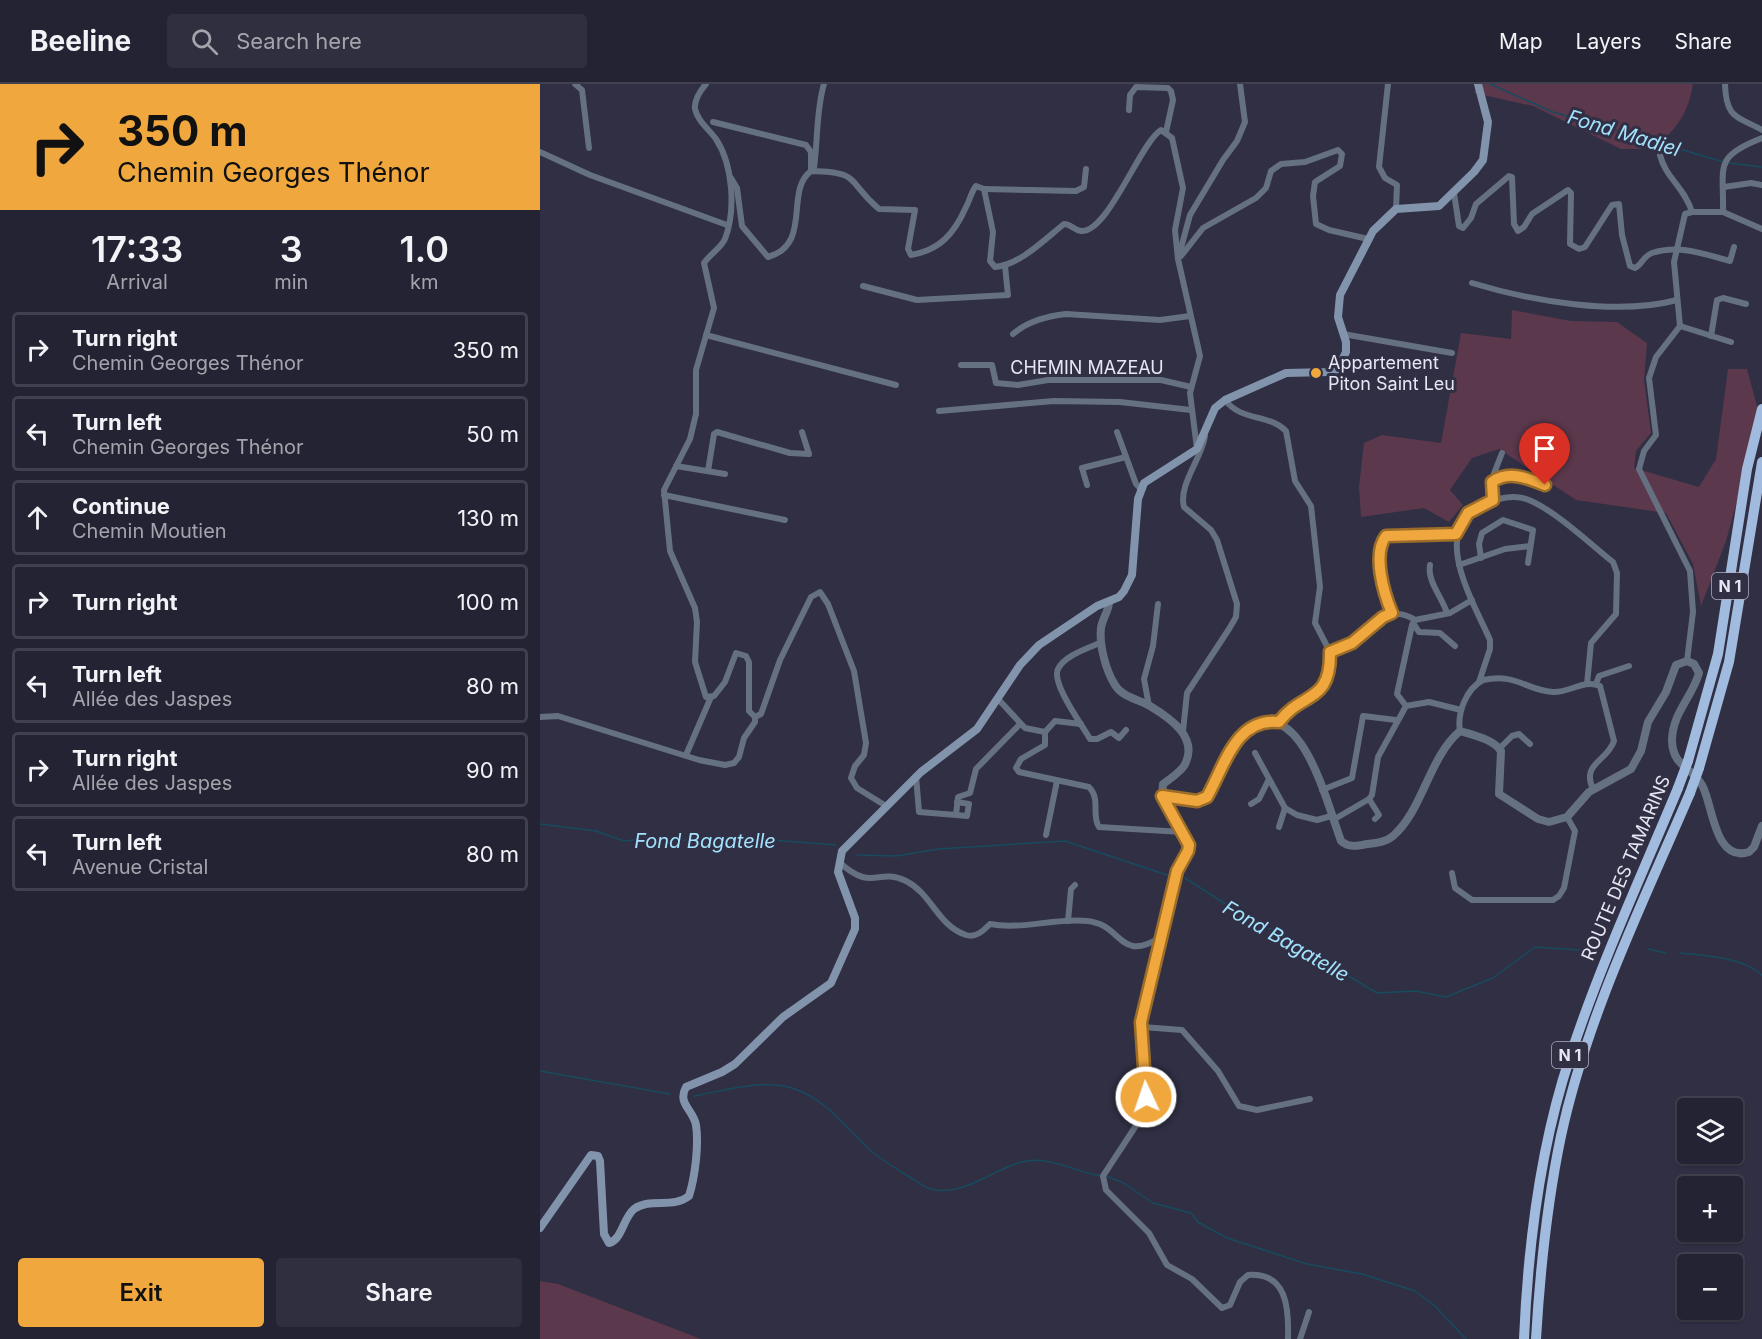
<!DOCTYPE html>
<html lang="en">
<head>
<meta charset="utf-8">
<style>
	body { margin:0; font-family:Inter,sans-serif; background:#302f3f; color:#f1f3f6; height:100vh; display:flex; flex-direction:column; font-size:22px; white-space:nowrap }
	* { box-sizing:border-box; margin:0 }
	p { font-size:20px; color:#a3a4ac }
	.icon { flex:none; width:33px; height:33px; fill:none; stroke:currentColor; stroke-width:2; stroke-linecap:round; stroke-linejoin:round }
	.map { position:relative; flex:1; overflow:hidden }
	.panel { display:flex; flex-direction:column; background:#242333; width:540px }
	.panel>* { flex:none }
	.hud { background:#efa73e; color:#111; overflow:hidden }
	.fabs { position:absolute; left:1137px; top:1014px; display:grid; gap:12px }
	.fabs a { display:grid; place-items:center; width:66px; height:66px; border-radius:6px; background:#242333; box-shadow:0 2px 4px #0004,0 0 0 2px #41404e; font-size:30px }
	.pin { position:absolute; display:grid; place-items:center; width:51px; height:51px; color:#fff; margin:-62px -26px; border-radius:50% 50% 50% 0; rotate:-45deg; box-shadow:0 0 6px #0007 }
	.pin .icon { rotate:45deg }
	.me { position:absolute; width:66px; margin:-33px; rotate:357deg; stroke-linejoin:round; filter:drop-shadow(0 0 4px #0008) }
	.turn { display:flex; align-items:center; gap:21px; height:126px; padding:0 18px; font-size:27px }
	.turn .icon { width:78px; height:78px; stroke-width:2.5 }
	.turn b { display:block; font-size:42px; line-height:51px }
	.eta { display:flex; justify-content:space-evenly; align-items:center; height:102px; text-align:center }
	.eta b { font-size:36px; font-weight:600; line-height:42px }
	.button { display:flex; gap:12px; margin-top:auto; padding:12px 18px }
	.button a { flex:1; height:69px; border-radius:6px; background:#efa73e; color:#111; font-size:24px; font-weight:600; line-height:69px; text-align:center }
	.button a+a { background:#302f3f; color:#f1f3f6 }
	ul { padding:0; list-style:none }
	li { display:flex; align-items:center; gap:18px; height:75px; margin:0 12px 9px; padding:0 6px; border:3px solid #41404e; border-radius:6px }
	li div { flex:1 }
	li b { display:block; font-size:22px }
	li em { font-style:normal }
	header { display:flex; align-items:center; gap:36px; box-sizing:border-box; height:84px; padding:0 30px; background:#242333; border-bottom:2px solid #41404e }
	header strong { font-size:28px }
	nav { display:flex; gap:33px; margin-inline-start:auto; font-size:21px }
	.search { width:420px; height:54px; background:#302f3f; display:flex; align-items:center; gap:15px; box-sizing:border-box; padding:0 21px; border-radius:6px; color:#a3a4ac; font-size:22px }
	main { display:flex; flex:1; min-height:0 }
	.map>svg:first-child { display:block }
</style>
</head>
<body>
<header>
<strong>Beeline</strong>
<div class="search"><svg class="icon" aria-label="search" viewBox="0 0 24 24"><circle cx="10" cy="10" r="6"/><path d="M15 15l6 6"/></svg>Search here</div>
<nav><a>Map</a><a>Layers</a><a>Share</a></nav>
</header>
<main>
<section class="panel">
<div class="hud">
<div class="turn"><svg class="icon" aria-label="right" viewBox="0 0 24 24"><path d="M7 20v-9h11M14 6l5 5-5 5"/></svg><div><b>350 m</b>Chemin Georges Thénor</div></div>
</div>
<div class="eta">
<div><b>17:33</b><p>Arrival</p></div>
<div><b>3</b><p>min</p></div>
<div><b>1.0</b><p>km</p></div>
</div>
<ul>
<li><svg class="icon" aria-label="right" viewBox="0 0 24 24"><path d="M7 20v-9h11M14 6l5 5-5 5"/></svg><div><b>Turn right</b><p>Chemin Georges Thénor</p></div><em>350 m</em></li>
<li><svg class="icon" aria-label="left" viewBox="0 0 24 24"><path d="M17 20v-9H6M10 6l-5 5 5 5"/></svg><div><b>Turn left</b><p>Chemin Georges Thénor</p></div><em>50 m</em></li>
<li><svg class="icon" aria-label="ahead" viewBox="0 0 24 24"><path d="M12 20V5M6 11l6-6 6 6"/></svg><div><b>Continue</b><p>Chemin Moutien</p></div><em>130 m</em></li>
<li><svg class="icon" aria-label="right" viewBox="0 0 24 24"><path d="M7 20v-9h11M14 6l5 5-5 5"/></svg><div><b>Turn right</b></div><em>100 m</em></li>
<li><svg class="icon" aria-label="left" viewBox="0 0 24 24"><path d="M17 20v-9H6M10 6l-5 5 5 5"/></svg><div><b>Turn left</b><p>Allée des Jaspes</p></div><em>80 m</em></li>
<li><svg class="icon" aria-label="right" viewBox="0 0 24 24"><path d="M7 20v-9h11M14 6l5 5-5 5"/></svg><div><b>Turn right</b><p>Allée des Jaspes</p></div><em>90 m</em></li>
<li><svg class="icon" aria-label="left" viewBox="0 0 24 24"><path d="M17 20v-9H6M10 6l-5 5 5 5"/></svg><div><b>Turn left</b><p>Avenue Cristal</p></div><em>80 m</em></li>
</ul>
<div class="button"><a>Exit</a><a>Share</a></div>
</section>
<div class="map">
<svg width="1222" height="1255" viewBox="0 0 1222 1255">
	<rect width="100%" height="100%" fill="#302f44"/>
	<g fill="#5b384c">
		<path d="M 938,0 L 1153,0 C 1148,31 1136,44 1115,65 L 1081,65 L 993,22 L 934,9 Z"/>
		<polygon points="972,226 1031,237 1077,238 1107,259 1104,296 1111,349 1096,367 1094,384 1159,403 1176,375 1188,285 1207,285 1220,333 1186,457 1161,522 1153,480 1126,429 1036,416 959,365 932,374 910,406 923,421 909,438 884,424 821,433 819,403 824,359 842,351 901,359 921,249 971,255"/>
		<polygon points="0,1197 18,1200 161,1255 0,1255"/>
	</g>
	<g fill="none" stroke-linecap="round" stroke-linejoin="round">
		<g stroke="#184b5e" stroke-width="1.5">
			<polyline points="950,0 1013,28 1184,78"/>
			<polyline points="1189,79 1222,83"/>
			<polyline points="0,740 56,747 84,757 120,753 151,757 195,753 296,761"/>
			<polyline points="317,771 356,772 399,765 525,757 633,793"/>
			<polyline points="645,794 684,819 703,837 731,845 837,909 875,907 906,913 953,894 995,863 1053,867"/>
			<polyline points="1108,865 1126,869"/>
			<path d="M 1140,869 C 1167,872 1201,873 1222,891"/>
			<polyline points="0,987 130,1010"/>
			<path d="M 154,1012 C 183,1007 214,997 244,1002 C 283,1010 303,1041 330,1066 C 342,1076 355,1084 368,1092 C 377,1097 385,1105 396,1106 C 428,1110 453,1085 482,1078 C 509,1071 535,1088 561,1092"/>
			<polyline points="566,1092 582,1098 613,1119 651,1129 658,1138 687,1154 767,1180 822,1190 875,1207 895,1222 926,1255"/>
		</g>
		<g stroke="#657180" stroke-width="6">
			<polyline points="35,0 42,6 49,64"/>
			<path d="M 166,0 C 160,7 154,16 155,25 C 158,38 169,45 176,55 C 193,81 196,126 185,155 C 181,164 170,170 164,179 L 174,224 L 156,286 L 156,330 L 150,355 L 124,406 L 130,467 L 155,524 L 157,538 L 155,578 L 166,613 L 174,612 L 185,598 L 196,569 L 206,572 L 209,578 L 209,627 L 215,633 L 221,630 L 240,576 L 271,513 L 280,508 L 288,520 L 314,587 L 326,659 L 324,671 L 315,682 L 311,694 L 317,704 L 346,722"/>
			<polyline points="848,0 839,83 845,94 857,101 856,125"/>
			<path d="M 1185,0 C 1186,35 1197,32 1222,46"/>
			<polyline points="589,26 590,11 596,3 628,4 631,7 633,16 626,48"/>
			<polyline points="173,38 266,61 271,68 271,87"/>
			<polyline points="0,68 50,91 187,141"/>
			<path d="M 1120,71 C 1125,93 1145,104 1152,128 L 1183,128 L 1222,145"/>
			<path d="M 274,84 C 278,55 276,27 284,0"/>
			<path d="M 191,94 L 197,104 L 202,142 L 228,173 C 273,160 244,107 271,87 C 322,88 306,97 339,125 L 375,126 L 368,165 L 371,171 C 400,166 414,150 426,123 C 430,116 431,108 436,102 L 444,105 L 453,148 L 450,177 L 455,183 C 480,181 505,155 524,140 C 531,140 534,146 541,147 C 568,149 600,59 621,46 L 632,54 L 643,104 L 635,146 L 638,175"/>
			<polyline points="1184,103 1211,99 1222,101"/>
			<polyline points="444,105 536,107 544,103 546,85"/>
			<path d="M 914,109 L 919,142 L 923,144 L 931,134 L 936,120 L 969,92 L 972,93 L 974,140 L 978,147 L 984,143 L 992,130 L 1028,106 L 1031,109 L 1030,160 L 1039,165 L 1045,163 L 1072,121 L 1079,120 L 1082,151 L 1090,182 L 1095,184 C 1102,181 1103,172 1112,169 C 1139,160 1164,170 1190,177 L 1194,163"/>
			<path d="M 1183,128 C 1184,82 1173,73 1222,54"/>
			<polyline points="641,172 663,144 716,114 726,104 731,87 741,80 765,78 798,66 802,70 800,82 775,98 773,112 776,140 789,146 828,155"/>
			<path d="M 932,199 C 991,217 1077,232 1137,216"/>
			<polyline points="323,202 377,216 468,211 465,182"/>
			<polyline points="1140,242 1191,258"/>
			<path d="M 473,250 C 488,237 507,232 526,230 L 620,236 L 650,232"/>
			<polyline points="803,250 912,269"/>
			<polyline points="166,251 356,301"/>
			<polyline points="1171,252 1177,216 1183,214 1206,220"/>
			<polyline points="421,281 452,281 456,299 478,301 508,296 621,296 651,303"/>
			<path d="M 685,316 C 702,338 728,329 746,347 L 755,397 L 771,422 L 780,503 L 775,539 L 790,568 L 790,584 L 787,597 L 778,609 L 746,628 L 739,638"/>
			<polyline points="399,327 514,317 580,318 651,326"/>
			<polyline points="577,348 596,400 601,405"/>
			<polyline points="657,365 650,309 660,272 638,175 650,131 683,76 697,57 705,38 700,0"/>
			<polyline points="136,382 185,390"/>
			<polyline points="168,387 174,350 177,348 250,369 269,370 262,348"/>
			<polyline points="952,398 970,391 1005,401"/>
			<polyline points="547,401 542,384 586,373"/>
			<polyline points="124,411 245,436"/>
			<polyline points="953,416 953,392 962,369"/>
			<polyline points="941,474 939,460 942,449 963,436 993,446 988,479"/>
			<path d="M 890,481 C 887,497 902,513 907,529"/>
			<polyline points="919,481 965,465 990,462"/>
			<polyline points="852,529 844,497 842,458 846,452 855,450 916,450"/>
			<polyline points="875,536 910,529 932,516"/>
			<polyline points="873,539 879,548 900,549 915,562"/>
			<path d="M 562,558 C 549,564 525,571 518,585 C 511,599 542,641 550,655 L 557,655 L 571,648 L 579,654 L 586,646"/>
			<path d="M 790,568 C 801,564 811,560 820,553 C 838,539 851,520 875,536"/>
			<polyline points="1147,577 1153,528 1150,487 1099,385 1104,367 1116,351 1109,294 1116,273 1140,242 1134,178 1145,130 1152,128"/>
			<path d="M 939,598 L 950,565 L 950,556 C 933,517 888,445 944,420 C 958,414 975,410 989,416 C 1017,428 1049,459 1073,478 L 1077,489 L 1076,530 L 1051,559 L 1047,600"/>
			<polyline points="1056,600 1059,592 1089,582"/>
			<path d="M 458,615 L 485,644 L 505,648 L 505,661 L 481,675 L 476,684 L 479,688 L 549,703 C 561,715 551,731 559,743 L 642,748"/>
			<polyline points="609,622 604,595 613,562 618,520"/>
			<polyline points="866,622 857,610 872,541"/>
			<polyline points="0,633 18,632 159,676 185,681 194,679 199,673 204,654 215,638 215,633"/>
			<path d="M 643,647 L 647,609 L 689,545 L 696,533 L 697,520 L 677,456 L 671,446 L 644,423 C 638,401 662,374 665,352"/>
			<path d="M 920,647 C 917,629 926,605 943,596 C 977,589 985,606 1013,608 C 1029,609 1044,595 1060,602 L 1074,657 C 1067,678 1041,679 1053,705"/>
			<polyline points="505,648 515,637 541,640"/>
			<polyline points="959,665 972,652 979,650 990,660"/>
			<polyline points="715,669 745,724 757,731 777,736 791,732"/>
			<polyline points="146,671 171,613"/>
			<polyline points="376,692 379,728 416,731 418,713 430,709 436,685 480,640"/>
			<polyline points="782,706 812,694 823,632 856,636"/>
			<path d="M 622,712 L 649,761 L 648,767 L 637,787 L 601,938 L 606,1013 L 603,1031 L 563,1092 L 566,1106 L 609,1149 L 627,1181 L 652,1195 L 682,1224 L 690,1221 L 700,1198 L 708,1191 C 747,1188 749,1224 748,1255"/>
			<polyline points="829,715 839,731 835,735"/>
			<polyline points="711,720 719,715 728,697"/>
			<polyline points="416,731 427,732 429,720 417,718"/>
			<polyline points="793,736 829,715 832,711 838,673 866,622 889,618 921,626"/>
			<polyline points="739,743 745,724"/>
			<polyline points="506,751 517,697"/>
			<path d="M 299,778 C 333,809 337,783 366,797 C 392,810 397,841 426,851 C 436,854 443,847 450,840 C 482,846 514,834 547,837 C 583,840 578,880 621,853"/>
			<polyline points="912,789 915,804 932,816 1013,816 1019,812 1024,804 1035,747 1027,733"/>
			<polyline points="528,837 531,805 535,801"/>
			<polyline points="602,943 642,946 678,987 699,1022 717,1026 770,1015"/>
			<polyline points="760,1255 769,1228"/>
		</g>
		<path stroke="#657180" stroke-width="8" d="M 569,518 C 569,527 562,535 561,544 C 559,561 566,587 575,601 C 582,613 598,615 610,622 C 630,634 660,654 644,682 C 639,689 630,695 623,700 L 622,712 L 657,717 L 667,713 C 678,695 683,672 697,656 C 757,592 786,717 801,757 C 809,764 817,762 827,760 C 836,759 846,758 853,752 C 883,726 889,673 920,647 C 933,651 953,655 961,667 L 959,710 L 998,735 L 1009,738 L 1027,733 L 1049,708 L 1091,685 L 1101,667 L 1108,638 L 1126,608 L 1136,581 L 1147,577 L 1154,580 L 1159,589 C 1152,614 1132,629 1132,657 C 1133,683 1151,682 1162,701 C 1173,720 1174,779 1209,768 L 1214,763 L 1222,742"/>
		<path stroke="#8294ac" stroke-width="8" d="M 0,1144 L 51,1071 L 58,1072 L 60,1077 L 64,1150 L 69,1159 C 82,1156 83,1134 94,1125 C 111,1113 133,1125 149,1112 C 155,1093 159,1061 156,1041 C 153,1025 137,1020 146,1003 L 182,988 L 195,980 L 243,933 L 291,899 L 315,845 L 315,834 L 298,788 L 302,767 L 381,688 L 437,645 L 480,581 L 499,561 L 557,522 L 579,513 L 584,507 L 592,491 L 598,415 L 604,399 L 657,365 L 675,324 L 685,316 L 746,289 L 790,288 L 798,285 L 806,268 L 806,258 L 798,233 L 800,211 L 833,147 L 856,125 L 899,122 L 934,88 L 943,76 L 948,38 L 938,0"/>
		<g stroke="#a1bbde" stroke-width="10">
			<polyline points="1148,677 1178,570 1207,385 1222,325"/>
			<polyline points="1159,684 1189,578 1222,378"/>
			<path d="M 984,1255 C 988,1161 1000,1063 1030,973 C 1060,881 1101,793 1138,704"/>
			<path d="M 996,1255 C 1000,1187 1007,1119 1021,1052 C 1047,932 1102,821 1150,709"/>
		</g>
		<g stroke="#a1bbde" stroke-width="10">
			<polyline points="1138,704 1148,677"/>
			<polyline points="1150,709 1159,684"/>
		</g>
	</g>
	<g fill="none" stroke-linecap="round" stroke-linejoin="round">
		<g stroke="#9b6d28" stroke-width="15">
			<path id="route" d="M 606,1013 L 601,938 L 637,787 L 648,767 L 649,761 L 622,712 L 657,717 L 667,713 C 684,684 695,633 739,638 C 762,607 791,620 790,568 L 812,559 L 843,533 L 852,529 C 844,510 832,470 846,452 L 916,450 L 928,429 L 953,416 L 952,398 C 969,386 987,394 1005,401"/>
		</g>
		<use href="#route" stroke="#efa73e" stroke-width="10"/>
	</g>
	<circle fill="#efa73e" stroke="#302f44" stroke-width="2" cx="776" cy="289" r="6"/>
	<g text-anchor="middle" stroke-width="6" stroke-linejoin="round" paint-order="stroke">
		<g fill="#302f44" stroke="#afb0bf" stroke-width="1.5">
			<rect x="1172" y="489" width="36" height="26" rx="4.5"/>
			<rect x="1012" y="958" width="36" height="26" rx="4.5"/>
		</g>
		<g font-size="16" font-weight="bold" fill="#e6e7f4">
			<text x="1190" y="508">N 1</text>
			<text x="1030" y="977">N 1</text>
		</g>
		<g font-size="18" fill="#e6e7f4" stroke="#302f44" text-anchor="start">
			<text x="788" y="285">Appartement<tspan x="788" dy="21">Piton Saint Leu</tspan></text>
		</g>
		<g font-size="18" fill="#e6e7f4" stroke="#302f44">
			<text x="547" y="290">CHEMIN MAZEAU</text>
			<text transform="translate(1086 784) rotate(-67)" y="6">ROUTE DES TAMARINS</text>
		</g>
		<g font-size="20" font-style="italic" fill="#a3e2fe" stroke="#302f44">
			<text transform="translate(1084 49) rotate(17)" y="7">Fond Madiel</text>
			<text x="165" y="764">Fond Bagatelle</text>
			<text transform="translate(746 857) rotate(30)" y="7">Fond Bagatelle</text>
		</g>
	</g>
</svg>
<div class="fabs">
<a><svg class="icon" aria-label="layers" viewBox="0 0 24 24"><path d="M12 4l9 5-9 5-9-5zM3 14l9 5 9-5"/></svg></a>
<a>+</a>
<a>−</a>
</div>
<div class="pin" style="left:1005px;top:401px;background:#d93025"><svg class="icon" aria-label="arrive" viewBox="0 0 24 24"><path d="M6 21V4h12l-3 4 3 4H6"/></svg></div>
<svg class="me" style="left:606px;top:1013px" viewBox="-20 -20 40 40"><circle r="17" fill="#efa73e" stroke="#fff" stroke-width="3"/><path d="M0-11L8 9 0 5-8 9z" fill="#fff"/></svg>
</div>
</main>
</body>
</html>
